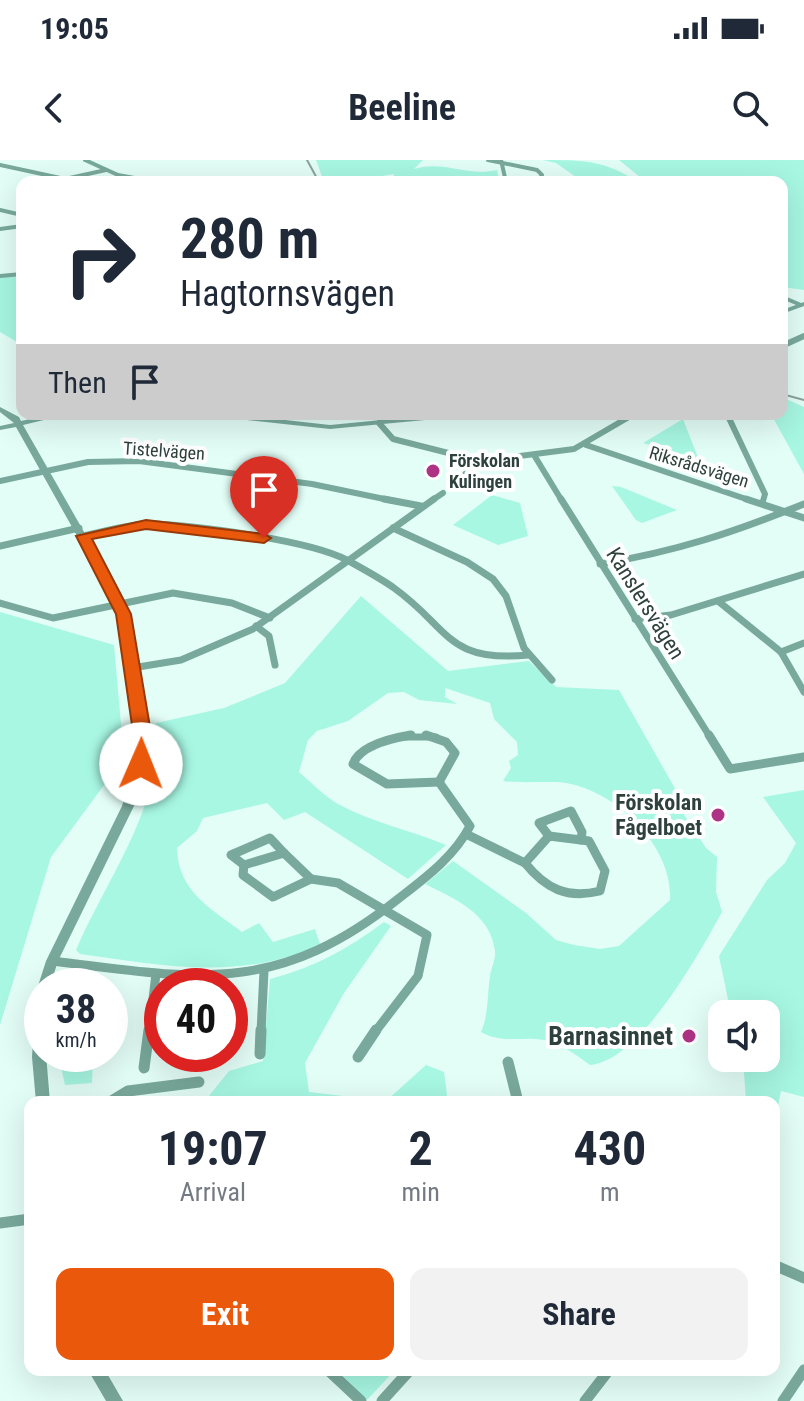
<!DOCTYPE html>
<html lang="en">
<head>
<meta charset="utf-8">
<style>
	body { margin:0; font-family:"Roboto Condensed",sans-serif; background:#f2f2f3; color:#1f2937; height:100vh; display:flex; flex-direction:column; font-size:30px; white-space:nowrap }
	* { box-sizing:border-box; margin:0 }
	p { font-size:26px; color:#747a83 }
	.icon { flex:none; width:44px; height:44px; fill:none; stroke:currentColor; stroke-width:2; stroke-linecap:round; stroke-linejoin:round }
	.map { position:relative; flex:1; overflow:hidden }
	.details { position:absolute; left:24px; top:936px; width:756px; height:280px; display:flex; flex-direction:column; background:#fff; border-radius:16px; box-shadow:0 8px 32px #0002 }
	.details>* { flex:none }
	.guide { position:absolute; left:16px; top:16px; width:772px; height:244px; border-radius:16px; box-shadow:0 8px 32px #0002; background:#fff; color:#1f2937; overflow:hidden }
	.fabs { position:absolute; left:708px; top:840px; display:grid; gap:16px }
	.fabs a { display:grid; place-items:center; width:72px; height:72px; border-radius:16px; background:#fff; box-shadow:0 8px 32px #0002; font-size:40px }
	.speed { position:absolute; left:24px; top:808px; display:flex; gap:16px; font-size:40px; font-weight:700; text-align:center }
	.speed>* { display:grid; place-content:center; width:104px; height:104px; border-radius:50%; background:#fff; box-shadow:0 8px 32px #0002; line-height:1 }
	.speed small { font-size:20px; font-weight:400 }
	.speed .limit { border:12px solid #d22; background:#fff; color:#111 }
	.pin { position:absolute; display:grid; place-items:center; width:68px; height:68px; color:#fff; margin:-82px -34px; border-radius:50% 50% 50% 0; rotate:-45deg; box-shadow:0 0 8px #0007 }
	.pin .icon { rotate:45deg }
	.me { position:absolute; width:88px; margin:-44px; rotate:1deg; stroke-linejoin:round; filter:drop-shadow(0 0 6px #0008) }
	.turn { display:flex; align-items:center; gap:28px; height:168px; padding:0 32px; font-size:36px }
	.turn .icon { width:104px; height:104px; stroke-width:2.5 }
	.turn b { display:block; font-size:56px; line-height:68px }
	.then { display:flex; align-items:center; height:76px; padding:0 32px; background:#0003; gap:16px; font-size:30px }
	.eta { display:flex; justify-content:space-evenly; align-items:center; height:136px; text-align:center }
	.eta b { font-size:48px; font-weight:700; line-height:56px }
	.cta { display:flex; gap:16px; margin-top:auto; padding:16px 32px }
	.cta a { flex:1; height:92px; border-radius:16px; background:#ea580c; color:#fff; font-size:32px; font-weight:700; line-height:92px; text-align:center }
	.cta a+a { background:#f2f2f3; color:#1f2937 }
	.status { display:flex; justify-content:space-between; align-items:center; height:56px; padding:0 40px; background:#fff; direction:ltr }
	.status svg { height:22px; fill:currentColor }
	header { display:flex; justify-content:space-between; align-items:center; height:104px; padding:0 32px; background:#fff; font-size:36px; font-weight:700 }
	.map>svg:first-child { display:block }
</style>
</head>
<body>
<div class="status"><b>19:05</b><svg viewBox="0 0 49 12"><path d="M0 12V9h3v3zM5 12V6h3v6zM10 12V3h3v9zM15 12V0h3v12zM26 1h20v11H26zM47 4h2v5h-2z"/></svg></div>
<header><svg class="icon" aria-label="back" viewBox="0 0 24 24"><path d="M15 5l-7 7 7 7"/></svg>Beeline<svg class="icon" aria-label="search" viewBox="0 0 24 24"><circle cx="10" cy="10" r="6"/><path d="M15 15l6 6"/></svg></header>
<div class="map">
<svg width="804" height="1241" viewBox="0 0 804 1241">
	<rect width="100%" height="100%" fill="#e3fef7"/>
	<g fill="#a7f7e3">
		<path d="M 316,0 L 423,0 L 414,9 C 445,0 466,17 497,10 L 499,20 L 392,22 L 394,14 L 371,18 L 378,22 L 324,22 Z"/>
		<path d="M 543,0 C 582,0 605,0 638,22 L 583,22 L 556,3 Z"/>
		<polygon points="619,0 804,0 804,130 782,127 782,22 726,22 731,17 713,22 646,22"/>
		<polygon points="22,115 22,185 0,172 0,117"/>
		<polygon points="782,237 804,247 804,314 771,254 782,254"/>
		<polygon points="683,259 699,300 643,283"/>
		<polygon points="612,326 621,327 677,350 642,363 636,360"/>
		<polygon points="492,335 520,343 528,376 498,385 453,365"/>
		<path d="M 361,436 L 448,511 L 529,501 L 556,527 L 619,530 L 677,632 L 675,641 L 706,688 L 717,697 L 716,732 L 722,752 C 699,794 640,901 590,905 C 576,895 561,883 544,880 C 521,876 502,884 481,872 C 489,853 487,836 490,816 C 491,808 496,799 495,791 C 490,753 455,739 425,724 L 453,701 L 526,753 L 556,780 L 574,785 L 600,789 L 619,786 L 670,740 C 673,688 620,635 571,624 C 555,620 524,624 503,621 L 511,608 L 509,601 L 518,595 L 517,582 L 494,559 L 490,543 L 445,528 L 445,537 L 457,544 L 419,540 L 404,532 L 388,533 L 348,561 L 317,571 L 308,580 L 299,612 C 311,622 324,636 338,644 C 372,663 411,670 446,685 L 408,719 L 305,652 L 284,660 L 267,643 L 203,658 L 197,671 L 177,688 C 178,731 210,748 242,772 L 259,763 L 273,782 L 315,769 L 320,784 C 244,822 159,805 80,794 L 76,790 C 108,715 163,648 156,563 L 224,548 L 285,523 Z"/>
		<polygon points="0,452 114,485 124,598 51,697 0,865"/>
		<polygon points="804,630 804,937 781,931 774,967 774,942 746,942 743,898 766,898 766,854 731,854 719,796 767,720 785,703 796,683 763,637"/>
		<path d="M 384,762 L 391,766 L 344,833 L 305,903 L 309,932 L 386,941 L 426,905 L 444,912 L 448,942 L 204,942 L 229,911 L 263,901 L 270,819 C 313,808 348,789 384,762 Z"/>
		<polygon points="58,894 93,894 92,923 65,925"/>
		<polygon points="337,1210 395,1210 367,1240"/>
	</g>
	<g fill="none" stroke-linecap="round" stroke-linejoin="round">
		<g stroke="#79a99c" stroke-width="4">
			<polyline points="85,0 118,15 156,22"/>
			<polyline points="488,0 537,10 542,15 540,18"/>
			<polyline points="501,0 506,22"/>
			<polyline points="0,5 65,19 106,10"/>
			<polyline points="0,50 22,55"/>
			<polyline points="0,69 22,66"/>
			<polyline points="0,116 22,114"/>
			<polyline points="782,137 801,145"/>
		</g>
		<g stroke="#79a99c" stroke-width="6">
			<polyline points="782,186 804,176"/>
			<polyline points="727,254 765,334 763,341"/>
			<polyline points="379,263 393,279 480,301 574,289 634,254"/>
			<polyline points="586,285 752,341"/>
			<polyline points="534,295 562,341"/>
			<polyline points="0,321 88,302 139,301 312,324 394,341"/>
			<polyline points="456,322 480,301"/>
			<polyline points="431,341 443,333"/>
		</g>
		<g stroke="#79a99c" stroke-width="7">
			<polyline points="384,339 421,346"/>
			<polyline points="561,339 710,577"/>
			<polyline points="746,339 804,358"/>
			<polyline points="393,368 467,402 493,419 506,436 524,488 552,520"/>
			<path d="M 83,376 C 104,372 128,364 149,364 C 194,365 309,380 347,400 C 363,409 380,418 394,428 C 450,468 446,503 529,495"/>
			<polyline points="0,386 79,368"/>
			<path d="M 600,404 C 678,391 731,373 804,344"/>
			<polyline points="718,441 781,492 804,532"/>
			<polyline points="0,443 53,458 173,433 232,443 270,458"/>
			<polyline points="635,459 671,455 804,414"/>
			<polyline points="256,466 269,476 275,505"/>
			<polyline points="781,492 804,483"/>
			<polyline points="132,508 181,500 253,469 434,339"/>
			<polyline points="401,577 436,577"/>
		</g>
		<g stroke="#79a99c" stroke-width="9">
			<path d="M 411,575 C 393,578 360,585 353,604 L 387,624 L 439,622"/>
			<polyline points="426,575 446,582 455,593 439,622"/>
			<polyline points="709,575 730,609 804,597"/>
			<polyline points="466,674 525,703"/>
			<path d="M 549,676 L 589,681 L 605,711 L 600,731 C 567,739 546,729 525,703 Z"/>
			<polyline points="549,676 539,663 571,651 582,672 581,680"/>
			<polygon points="284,693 311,719 273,737 243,715 244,705"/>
			<polyline points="244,705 231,695 270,678 284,693"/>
			<polyline points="311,719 338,723 427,775 418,816 375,872"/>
			<path d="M 52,801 C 196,819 276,836 398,739 C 425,718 454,697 470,666 L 439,622"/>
			<polyline points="149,872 156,814"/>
			<polyline points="261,872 264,811"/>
		</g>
		<g stroke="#79a99c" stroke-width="11">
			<polyline points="260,894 261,870"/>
			<polyline points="358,897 376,870"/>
			<polyline points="508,902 518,942"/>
			<polyline points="201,904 202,894"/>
			<polyline points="144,908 149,870"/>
			<polyline points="110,942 128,931 199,922"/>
			<polyline points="0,1063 30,1059"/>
			<polyline points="774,1105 804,1118"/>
			<polyline points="328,1210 361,1241"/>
			<polyline points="382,1241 410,1210"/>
			<polyline points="585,1241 609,1210"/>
			<polyline points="783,1241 804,1210"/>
		</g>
		<g fill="#79a99c" fill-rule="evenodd">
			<polygon points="804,142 804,146 782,154 782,150"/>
			<polygon points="0,247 19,257 21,261 54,254 69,254 23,265 124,442 137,490 147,563 148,587 146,604 134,646 58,801 50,826 42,826 42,830 38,826 46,801 122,646 135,604 138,587 137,563 127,490 114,442 16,267 0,270 0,266 14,263 0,252"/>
			<polygon points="206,254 231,254 330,265 443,254 471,254 467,256 330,269 210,256"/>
			<polygon points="42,832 42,894 46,894 50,942 36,942 32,897 36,837 37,833"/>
			<polygon points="88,1210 105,1210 123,1241 106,1241"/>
		</g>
		<g stroke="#8ba29c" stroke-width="2">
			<polyline points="307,0 319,22"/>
			<polyline points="782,234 804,240"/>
		</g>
	</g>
	<polygon fill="#ea580c" stroke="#983908" stroke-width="2" points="146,360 264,374 271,378 264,383 146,369 92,379 131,454 152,579 150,604 141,610 132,604 134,579 116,454 76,376"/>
	<g fill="#ae3385" stroke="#fff" stroke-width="3">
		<circle cx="433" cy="311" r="8"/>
		<circle cx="718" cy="655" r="8"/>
		<circle cx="689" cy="876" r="8"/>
	</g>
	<g text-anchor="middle" stroke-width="8" stroke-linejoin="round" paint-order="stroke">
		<g font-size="18" fill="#2e413c" stroke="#fff">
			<text transform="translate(164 291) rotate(4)" y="6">Tistelvägen</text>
			<text transform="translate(699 307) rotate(17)" y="6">Riksrådsvägen</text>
		</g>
		<g font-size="18" font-weight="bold" fill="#2e413c" stroke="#fff" text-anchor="start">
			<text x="449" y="307">Förskolan<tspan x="449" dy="21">Kulingen</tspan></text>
		</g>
		<g font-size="22" fill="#2e413c" stroke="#fff">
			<text transform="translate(646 443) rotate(58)" y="8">Kanslersvägen</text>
		</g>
		<g font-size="22" font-weight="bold" fill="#2e413c" stroke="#fff" text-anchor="end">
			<text x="702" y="650">Förskolan<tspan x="702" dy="25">Fågelboet</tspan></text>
		</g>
		<g font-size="26" font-weight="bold" fill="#2e413c" stroke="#fff" text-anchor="end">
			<text x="673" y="885">Barnasinnet</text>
		</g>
	</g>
</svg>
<div class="fabs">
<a><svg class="icon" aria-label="sound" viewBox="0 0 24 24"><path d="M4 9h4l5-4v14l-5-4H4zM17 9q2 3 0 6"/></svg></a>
</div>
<div class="speed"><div>38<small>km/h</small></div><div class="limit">40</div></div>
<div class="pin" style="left:264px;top:378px;background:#d93025"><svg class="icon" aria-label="arrive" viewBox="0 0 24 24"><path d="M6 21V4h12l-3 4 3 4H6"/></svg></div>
<svg class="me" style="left:141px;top:604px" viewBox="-20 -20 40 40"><circle r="19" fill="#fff"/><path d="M0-13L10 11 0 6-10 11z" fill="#ea580c"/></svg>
<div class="guide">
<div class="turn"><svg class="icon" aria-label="right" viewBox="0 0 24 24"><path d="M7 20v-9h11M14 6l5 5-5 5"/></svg><div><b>280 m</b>Hagtornsvägen</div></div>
<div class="then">Then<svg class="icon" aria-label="arrive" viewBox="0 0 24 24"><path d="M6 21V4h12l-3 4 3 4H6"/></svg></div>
</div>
<section class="details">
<div class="eta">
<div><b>19:07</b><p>Arrival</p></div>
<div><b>2</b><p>min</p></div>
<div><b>430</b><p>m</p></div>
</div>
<div class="cta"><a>Exit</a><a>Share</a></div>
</section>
</div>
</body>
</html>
